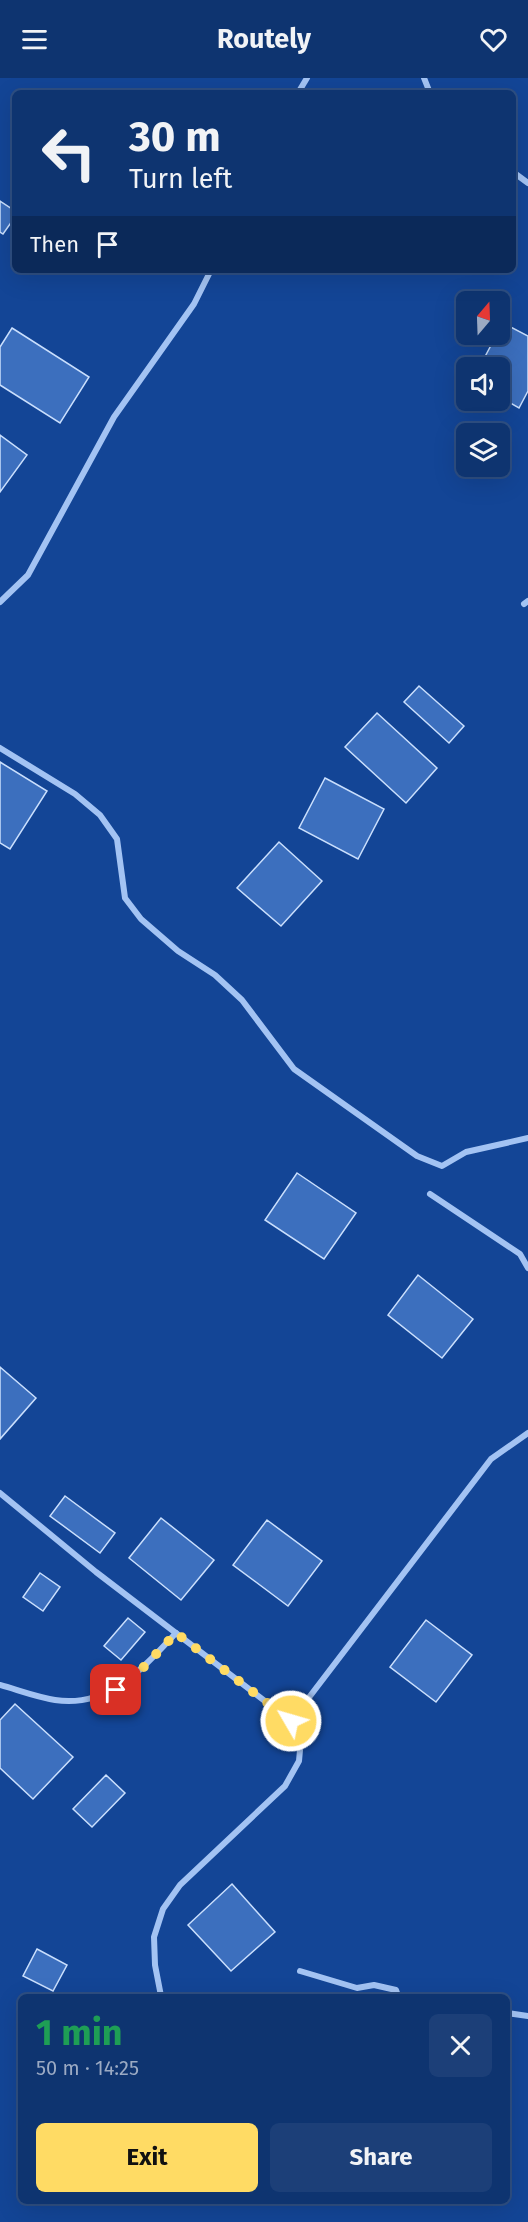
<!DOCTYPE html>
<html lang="en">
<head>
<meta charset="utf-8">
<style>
	body { margin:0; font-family:"Fira Sans",sans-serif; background:#1c3f78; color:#f1f3f6; height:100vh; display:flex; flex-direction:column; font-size:22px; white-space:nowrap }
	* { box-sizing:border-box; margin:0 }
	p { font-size:20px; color:#9baac3 }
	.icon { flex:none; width:33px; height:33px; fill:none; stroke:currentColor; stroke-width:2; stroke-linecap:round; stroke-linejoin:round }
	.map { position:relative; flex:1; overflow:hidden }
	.side { position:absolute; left:18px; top:1916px; width:492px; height:210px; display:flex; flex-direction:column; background:#0e3470; border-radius:9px; box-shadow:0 6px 24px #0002,0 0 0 2px #2e4f83 }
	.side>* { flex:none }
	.hud { position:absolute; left:12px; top:12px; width:504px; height:183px; border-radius:9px; box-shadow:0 6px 24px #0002,0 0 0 2px #2e4f83; background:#0e3470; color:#f1f3f6; overflow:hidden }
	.needle { width:39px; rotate:19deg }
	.fabs { position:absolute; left:456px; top:213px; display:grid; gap:12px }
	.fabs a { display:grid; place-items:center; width:54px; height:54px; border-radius:9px; background:#0e3470; box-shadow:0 6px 24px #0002,0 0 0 2px #2e4f83; font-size:30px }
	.pin { position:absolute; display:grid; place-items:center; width:51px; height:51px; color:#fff; margin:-26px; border-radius:12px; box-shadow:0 3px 9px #0006 }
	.me { position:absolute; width:66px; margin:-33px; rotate:308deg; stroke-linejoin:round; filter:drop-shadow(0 0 4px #0008) }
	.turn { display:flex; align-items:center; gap:21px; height:126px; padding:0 18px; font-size:27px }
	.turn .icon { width:78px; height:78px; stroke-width:2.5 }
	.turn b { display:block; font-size:42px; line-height:51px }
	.then { display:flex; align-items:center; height:57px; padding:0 18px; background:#0003; gap:12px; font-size:22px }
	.round { display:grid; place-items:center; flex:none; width:63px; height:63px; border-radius:9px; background:#1c3f78 }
	.overview { display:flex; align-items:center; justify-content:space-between; height:102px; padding:0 18px }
	h1 { font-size:36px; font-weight:700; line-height:45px; color:#1e9e55 }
	.cta { display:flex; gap:12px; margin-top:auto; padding:12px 18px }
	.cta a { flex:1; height:69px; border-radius:9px; background:#ffdb64; color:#111; font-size:24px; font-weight:700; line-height:69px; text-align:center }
	.cta a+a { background:#1c3f78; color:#f1f3f6 }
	header { display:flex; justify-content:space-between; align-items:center; height:78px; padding:0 18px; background:#0e3470; font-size:27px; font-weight:700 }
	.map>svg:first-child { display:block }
</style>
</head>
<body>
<header><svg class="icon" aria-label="menu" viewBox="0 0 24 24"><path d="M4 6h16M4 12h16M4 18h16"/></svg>Routely<svg class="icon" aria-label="heart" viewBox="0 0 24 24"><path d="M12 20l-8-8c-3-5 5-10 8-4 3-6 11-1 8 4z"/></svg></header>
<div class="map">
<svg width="528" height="2144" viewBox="0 0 528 2144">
	<rect width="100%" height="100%" fill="#134596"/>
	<g fill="#3c6fbe" stroke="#cadffd" stroke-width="1.5">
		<polygon points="0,123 15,133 15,139 3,156 0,154"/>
		<polygon points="503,245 528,258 528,313 519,330 500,319 500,290 479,290 497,256 500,256"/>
		<polygon points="12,250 89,299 60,345 0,307 0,269"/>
		<polygon points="0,357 27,377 0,414"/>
		<polygon points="419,608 464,648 449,665 404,624"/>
		<polygon points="377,635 437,690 406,725 345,669"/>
		<polygon points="0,684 47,713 10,771 0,765"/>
		<polygon points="325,700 384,731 358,781 299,750"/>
		<polygon points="279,764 322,803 281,848 237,810"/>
		<polygon points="297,1095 356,1135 324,1181 265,1142"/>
		<polygon points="418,1197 473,1241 442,1280 388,1237"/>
		<polygon points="0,1289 36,1320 0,1361"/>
		<polygon points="65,1418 115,1455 100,1475 50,1438"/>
		<polygon points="161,1440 214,1482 181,1522 129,1480"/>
		<polygon points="267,1442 322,1483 288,1528 233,1487"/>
		<polygon points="40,1495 60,1509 43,1533 23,1519"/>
		<polygon points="128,1540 145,1554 121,1582 104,1568"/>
		<polygon points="426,1542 472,1577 436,1624 390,1589"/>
		<polygon points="15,1626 73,1679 33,1721 0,1690 0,1642"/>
		<polygon points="106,1697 125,1715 92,1749 73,1731"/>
		<polygon points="232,1806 275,1854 231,1893 188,1847"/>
		<polygon points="37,1871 67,1887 53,1913 23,1898"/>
	</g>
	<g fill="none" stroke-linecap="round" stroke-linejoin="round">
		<g stroke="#a3c3f3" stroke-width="6">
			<polyline points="424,0 430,15"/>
			<polyline points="298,15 307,0"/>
			<polyline points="513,94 528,105"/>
			<polyline points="0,524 28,497 114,339 194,226 211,192"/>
			<polyline points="524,526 528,523"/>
			<polyline points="0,670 75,716 100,737 117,761 125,820 141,841 178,873 215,897 242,922 294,991 417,1078 442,1088 466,1074 528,1060"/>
			<polyline points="430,1116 520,1176 528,1190"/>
			<polyline points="0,1415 96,1494 291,1643 301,1661 299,1683 285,1708 180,1807 163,1831 154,1859 155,1887 161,1918"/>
			<path d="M 0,1607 C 18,1612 36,1619 55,1622 C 109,1630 142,1591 176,1555"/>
			<polyline points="291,1643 491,1381 528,1355"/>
			<polyline points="300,1893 357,1910 374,1907 396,1912 398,1918"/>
			<polyline points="507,1935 528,1938"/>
		</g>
	</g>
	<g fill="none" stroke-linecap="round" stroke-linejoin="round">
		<polyline stroke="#ffdb64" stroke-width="10" stroke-dasharray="0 18" points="116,1612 145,1588 176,1555 291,1643"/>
	</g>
</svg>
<div class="fabs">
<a><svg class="needle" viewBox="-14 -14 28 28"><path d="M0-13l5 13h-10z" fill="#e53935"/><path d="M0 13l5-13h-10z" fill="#9baac3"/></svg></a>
<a><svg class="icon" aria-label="sound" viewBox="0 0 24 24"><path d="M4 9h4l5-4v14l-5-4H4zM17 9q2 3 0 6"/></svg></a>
<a><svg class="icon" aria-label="layers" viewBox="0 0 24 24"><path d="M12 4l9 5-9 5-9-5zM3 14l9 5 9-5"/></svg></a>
</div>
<div class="pin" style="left:116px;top:1612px;background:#d93025"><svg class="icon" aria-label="arrive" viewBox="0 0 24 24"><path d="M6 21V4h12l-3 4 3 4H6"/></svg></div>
<svg class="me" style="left:291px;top:1643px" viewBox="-20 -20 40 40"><circle r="17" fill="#ffdb64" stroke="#fff" stroke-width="3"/><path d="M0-11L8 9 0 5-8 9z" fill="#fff"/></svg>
<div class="hud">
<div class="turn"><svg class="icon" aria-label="left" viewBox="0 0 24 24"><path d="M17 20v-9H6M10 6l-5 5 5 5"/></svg><div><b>30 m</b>Turn left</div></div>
<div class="then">Then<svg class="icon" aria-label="arrive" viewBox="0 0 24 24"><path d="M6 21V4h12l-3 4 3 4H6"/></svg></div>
</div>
<section class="side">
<div class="overview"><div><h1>1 min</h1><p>50 m · 14:25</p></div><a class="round"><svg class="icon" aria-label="close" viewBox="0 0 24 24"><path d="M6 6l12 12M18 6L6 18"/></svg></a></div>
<div class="cta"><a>Exit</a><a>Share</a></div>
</section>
</div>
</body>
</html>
